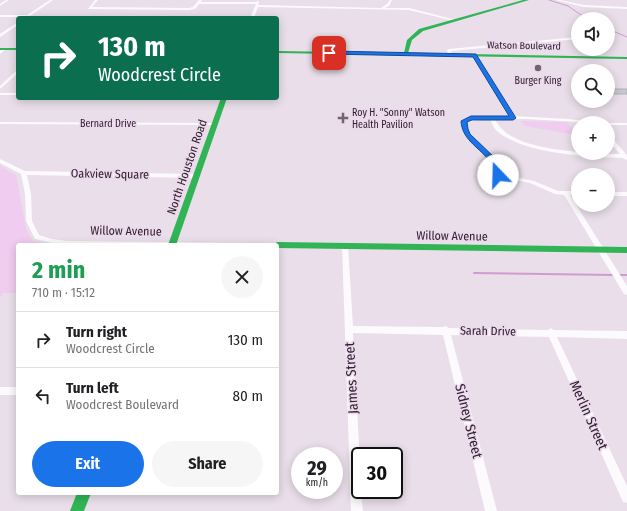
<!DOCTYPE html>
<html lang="en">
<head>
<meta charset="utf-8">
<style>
	body { margin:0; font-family:"Fira Sans Condensed",sans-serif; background:#f6f6f6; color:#202124; height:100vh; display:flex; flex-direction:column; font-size:15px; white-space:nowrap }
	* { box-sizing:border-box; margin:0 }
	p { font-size:13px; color:#757577 }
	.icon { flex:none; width:22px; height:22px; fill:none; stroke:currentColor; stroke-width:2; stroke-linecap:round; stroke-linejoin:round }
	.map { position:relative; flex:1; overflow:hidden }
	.drawer { position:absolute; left:16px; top:243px; width:263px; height:252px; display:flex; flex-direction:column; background:#fff; border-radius:4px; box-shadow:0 2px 10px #0003 }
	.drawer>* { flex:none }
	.hud { position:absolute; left:16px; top:16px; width:263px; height:84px; border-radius:4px; box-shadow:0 2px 10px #0003; background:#0b6e4f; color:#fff; overflow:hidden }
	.buttons { position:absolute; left:571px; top:12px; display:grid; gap:8px }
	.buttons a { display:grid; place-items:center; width:44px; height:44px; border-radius:50%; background:#fff; box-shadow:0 2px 10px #0003; font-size:20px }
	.speed { position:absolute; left:291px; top:447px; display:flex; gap:8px; font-size:20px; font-weight:700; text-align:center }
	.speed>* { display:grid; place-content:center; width:52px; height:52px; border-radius:50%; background:#fff; box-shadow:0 2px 10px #0003; line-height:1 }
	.speed small { font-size:10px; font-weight:400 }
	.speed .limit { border:2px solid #111; border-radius:6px; background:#fff; color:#111 }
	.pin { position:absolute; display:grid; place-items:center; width:34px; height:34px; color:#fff; margin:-17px; border-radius:8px; box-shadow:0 2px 6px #0006 }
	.me { position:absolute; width:44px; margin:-22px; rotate:339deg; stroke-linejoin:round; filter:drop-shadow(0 0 3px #0008) }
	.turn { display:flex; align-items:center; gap:14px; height:84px; padding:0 16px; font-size:18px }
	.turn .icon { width:52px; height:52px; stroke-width:2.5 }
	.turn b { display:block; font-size:28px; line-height:34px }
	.round { display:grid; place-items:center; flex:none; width:42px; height:42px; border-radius:21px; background:#f6f6f6 }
	.headline { display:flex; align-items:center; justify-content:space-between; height:68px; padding:0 16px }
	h1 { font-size:24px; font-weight:700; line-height:30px; color:#1e9e55 }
	.cta { display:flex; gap:8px; margin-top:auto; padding:8px 16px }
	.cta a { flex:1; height:46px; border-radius:24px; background:#1a73e8; color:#fff; font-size:16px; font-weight:700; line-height:46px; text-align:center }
	.cta a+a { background:#f6f6f6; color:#202124 }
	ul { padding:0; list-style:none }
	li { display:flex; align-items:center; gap:12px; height:56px; padding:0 16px; border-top:1px solid #e0e0e0 }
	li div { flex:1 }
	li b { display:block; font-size:15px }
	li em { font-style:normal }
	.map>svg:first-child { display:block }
</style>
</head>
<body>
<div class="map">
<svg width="627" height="511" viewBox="0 0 627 511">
	<rect width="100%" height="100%" fill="#e9dee9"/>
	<g fill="#f0ccf0">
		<polygon points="521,121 567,122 576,135 525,126"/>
		<polygon points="0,166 16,175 26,229 33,241 50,245 18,245 18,293 3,293 0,297"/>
	</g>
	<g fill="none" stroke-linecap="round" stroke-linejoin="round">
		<g stroke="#cf9cd0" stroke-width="1">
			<polyline points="549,0 568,6 587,19"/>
			<polyline points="608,29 627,37"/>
		</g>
		<g stroke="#cf9cd0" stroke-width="2">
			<polyline points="474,273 614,275"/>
			<polyline points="619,275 627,275"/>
		</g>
	</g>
	<rect fill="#c7c9ce" stroke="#aeafb4" x="608" y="89" width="19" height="5"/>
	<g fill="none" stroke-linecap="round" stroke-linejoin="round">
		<g fill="#fcfafc" fill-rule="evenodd">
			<polygon points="6,0 9,0 0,6 0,4"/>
			<polygon points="50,0 53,0 27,18 23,18 24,17 0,17 0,15 27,15"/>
			<polygon points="95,0 98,0 92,7 189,8 193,7 199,0 202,0 201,2 256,2 258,1 259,2 258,5 381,8 387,4 390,0 392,0 389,6 385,8 409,8 456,20 454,21 409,10 258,7 254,18 250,18 256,4 199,4 195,9 189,10 88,9"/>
			<polygon points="555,0 560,0 584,5 627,7 627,9 584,7"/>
			<polygon points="18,22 18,25 0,37 0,34"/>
			<polygon points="578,37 578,39 451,51 452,55 450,56 448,55 447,50 449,49"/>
			<polygon points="3,48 6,49 0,54 0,51"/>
			<path d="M 473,54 L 476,55 L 514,116 L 568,119 L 594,122 L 596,123 L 526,119 L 495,119 C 506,145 553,149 578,152 L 578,153 L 620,154 L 608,140 L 608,135 L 610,136 L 627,155 L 627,159 L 626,160 L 623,158 C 588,157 525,154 498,132 C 494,129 492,124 490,119 L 466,122 C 467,139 484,144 493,156 C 497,161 499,168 500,174 L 534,181 L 558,191 L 578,191 L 578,195 L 570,195 L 627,286 L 627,295 L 624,294 L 564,195 L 555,194 L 530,183 L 496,176 C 493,170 493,163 489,158 C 480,146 458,138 462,120 L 472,117 L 509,116 L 472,55 Z"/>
			<polygon points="17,70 18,70 18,73 0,89 0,86"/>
			<rect x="0" y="93" width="18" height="2"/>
			<polygon points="0,122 215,123 217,124 215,125 0,124"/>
			<polygon points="606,123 627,123 627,125 608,125 608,123"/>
			<polygon points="0,159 25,171 197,174 200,176 197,178 27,175 31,194 32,221 39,235 52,239 67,241 257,243 260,245 64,245 52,243 35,239 26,221 25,194 21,174 0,163"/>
			<rect x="608" y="192" width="19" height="4"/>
			<polygon points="343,244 347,244 348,246 353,326 443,327 446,326 449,328 548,330 551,328 554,330 627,331 627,339 557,337 627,486 627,503 623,502 549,337 451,335 497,511 485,511 443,335 353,333 360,463 360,490 361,490 363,511 351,511 342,246"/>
			<rect x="0" y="387" width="18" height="8"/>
		</g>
		<g fill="#30b455" fill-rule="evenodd">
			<polygon points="523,0 529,0 423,31 412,40 408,53 627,57 627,59 277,53 277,51 404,53 407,40 419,29"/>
			<rect x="0" y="48" width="18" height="2"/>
			<polygon points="221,98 227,98 176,245 168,245"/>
			<polygon points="277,242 627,247 627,253 277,248 277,245 273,245"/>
			<polygon points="77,493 91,493 84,511 70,511"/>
		</g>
	</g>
	<path fill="#1a73e8" stroke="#114b97" d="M 329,51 L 476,54 L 516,118 L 513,120 L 472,120 L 467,122 L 468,129 L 470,134 L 495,158 L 501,175 L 500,176 L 495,176 C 492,171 492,163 488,159 C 477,146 462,139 461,121 L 471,116 L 509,116 L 473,57 L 327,54 Z"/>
	<g fill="#6f666f" stroke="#eed9ee" stroke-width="1.5">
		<circle cx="538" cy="68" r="4"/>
		<path d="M341 112h4v4h4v4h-4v4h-4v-4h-4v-4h4z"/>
	</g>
	<g text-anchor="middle" stroke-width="3" stroke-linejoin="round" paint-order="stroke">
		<g font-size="10" fill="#2d252d" stroke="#eed9ee">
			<text transform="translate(524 45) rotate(1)" y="4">Watson Boulevard</text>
			<text x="108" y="127">Bernard Drive</text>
		</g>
		<g font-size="10" fill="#2d252d" stroke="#eed9ee">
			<text x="538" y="84">Burger King</text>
			<text x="352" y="116" text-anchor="start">Roy H. "Sonny" Watson<tspan x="352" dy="12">Health Pavilion</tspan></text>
		</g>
		<g font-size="12" fill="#2d252d" stroke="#eed9ee">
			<text transform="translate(187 167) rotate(-71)" y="4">North Houston Road</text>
			<text transform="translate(110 174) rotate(1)" y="4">Oakview Square</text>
			<text transform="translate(126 231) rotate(1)" y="4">Willow Avenue</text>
			<text transform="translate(452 236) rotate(1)" y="4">Willow Avenue</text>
			<text transform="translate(488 331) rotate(1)" y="4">Sarah Drive</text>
		</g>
		<g font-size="14" fill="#2d252d" stroke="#eed9ee">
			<text transform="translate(351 378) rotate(-93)" y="5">James Street</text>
			<text transform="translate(589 415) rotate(66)" y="5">Merlin Street</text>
			<text transform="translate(469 421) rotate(76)" y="5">Sidney Street</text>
		</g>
	</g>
</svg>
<div class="buttons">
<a><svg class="icon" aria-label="sound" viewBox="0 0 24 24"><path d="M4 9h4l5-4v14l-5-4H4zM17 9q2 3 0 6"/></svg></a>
<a><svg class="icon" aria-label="search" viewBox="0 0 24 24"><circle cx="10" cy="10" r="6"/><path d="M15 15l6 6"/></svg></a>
<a>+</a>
<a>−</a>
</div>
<div class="speed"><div>29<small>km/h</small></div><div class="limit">30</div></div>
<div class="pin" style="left:329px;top:53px;background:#d93025"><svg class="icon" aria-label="arrive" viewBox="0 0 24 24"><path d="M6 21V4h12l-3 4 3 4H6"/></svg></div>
<svg class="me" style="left:498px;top:175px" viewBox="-20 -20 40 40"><circle r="19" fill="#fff"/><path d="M0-13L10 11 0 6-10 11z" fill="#1a73e8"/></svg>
<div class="hud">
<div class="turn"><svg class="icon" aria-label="right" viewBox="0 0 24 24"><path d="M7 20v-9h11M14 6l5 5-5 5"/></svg><div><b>130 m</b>Woodcrest Circle</div></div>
</div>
<section class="drawer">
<div class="headline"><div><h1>2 min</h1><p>710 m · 15:12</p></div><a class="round"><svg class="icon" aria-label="close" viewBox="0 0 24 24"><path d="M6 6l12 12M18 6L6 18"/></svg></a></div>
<ul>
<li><svg class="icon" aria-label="right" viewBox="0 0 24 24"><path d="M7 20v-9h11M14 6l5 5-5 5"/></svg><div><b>Turn right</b><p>Woodcrest Circle</p></div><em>130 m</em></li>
<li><svg class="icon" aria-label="left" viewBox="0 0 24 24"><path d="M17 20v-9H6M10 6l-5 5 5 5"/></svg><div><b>Turn left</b><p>Woodcrest Boulevard</p></div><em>80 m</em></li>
</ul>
<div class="cta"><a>Exit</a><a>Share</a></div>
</section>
</div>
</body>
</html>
